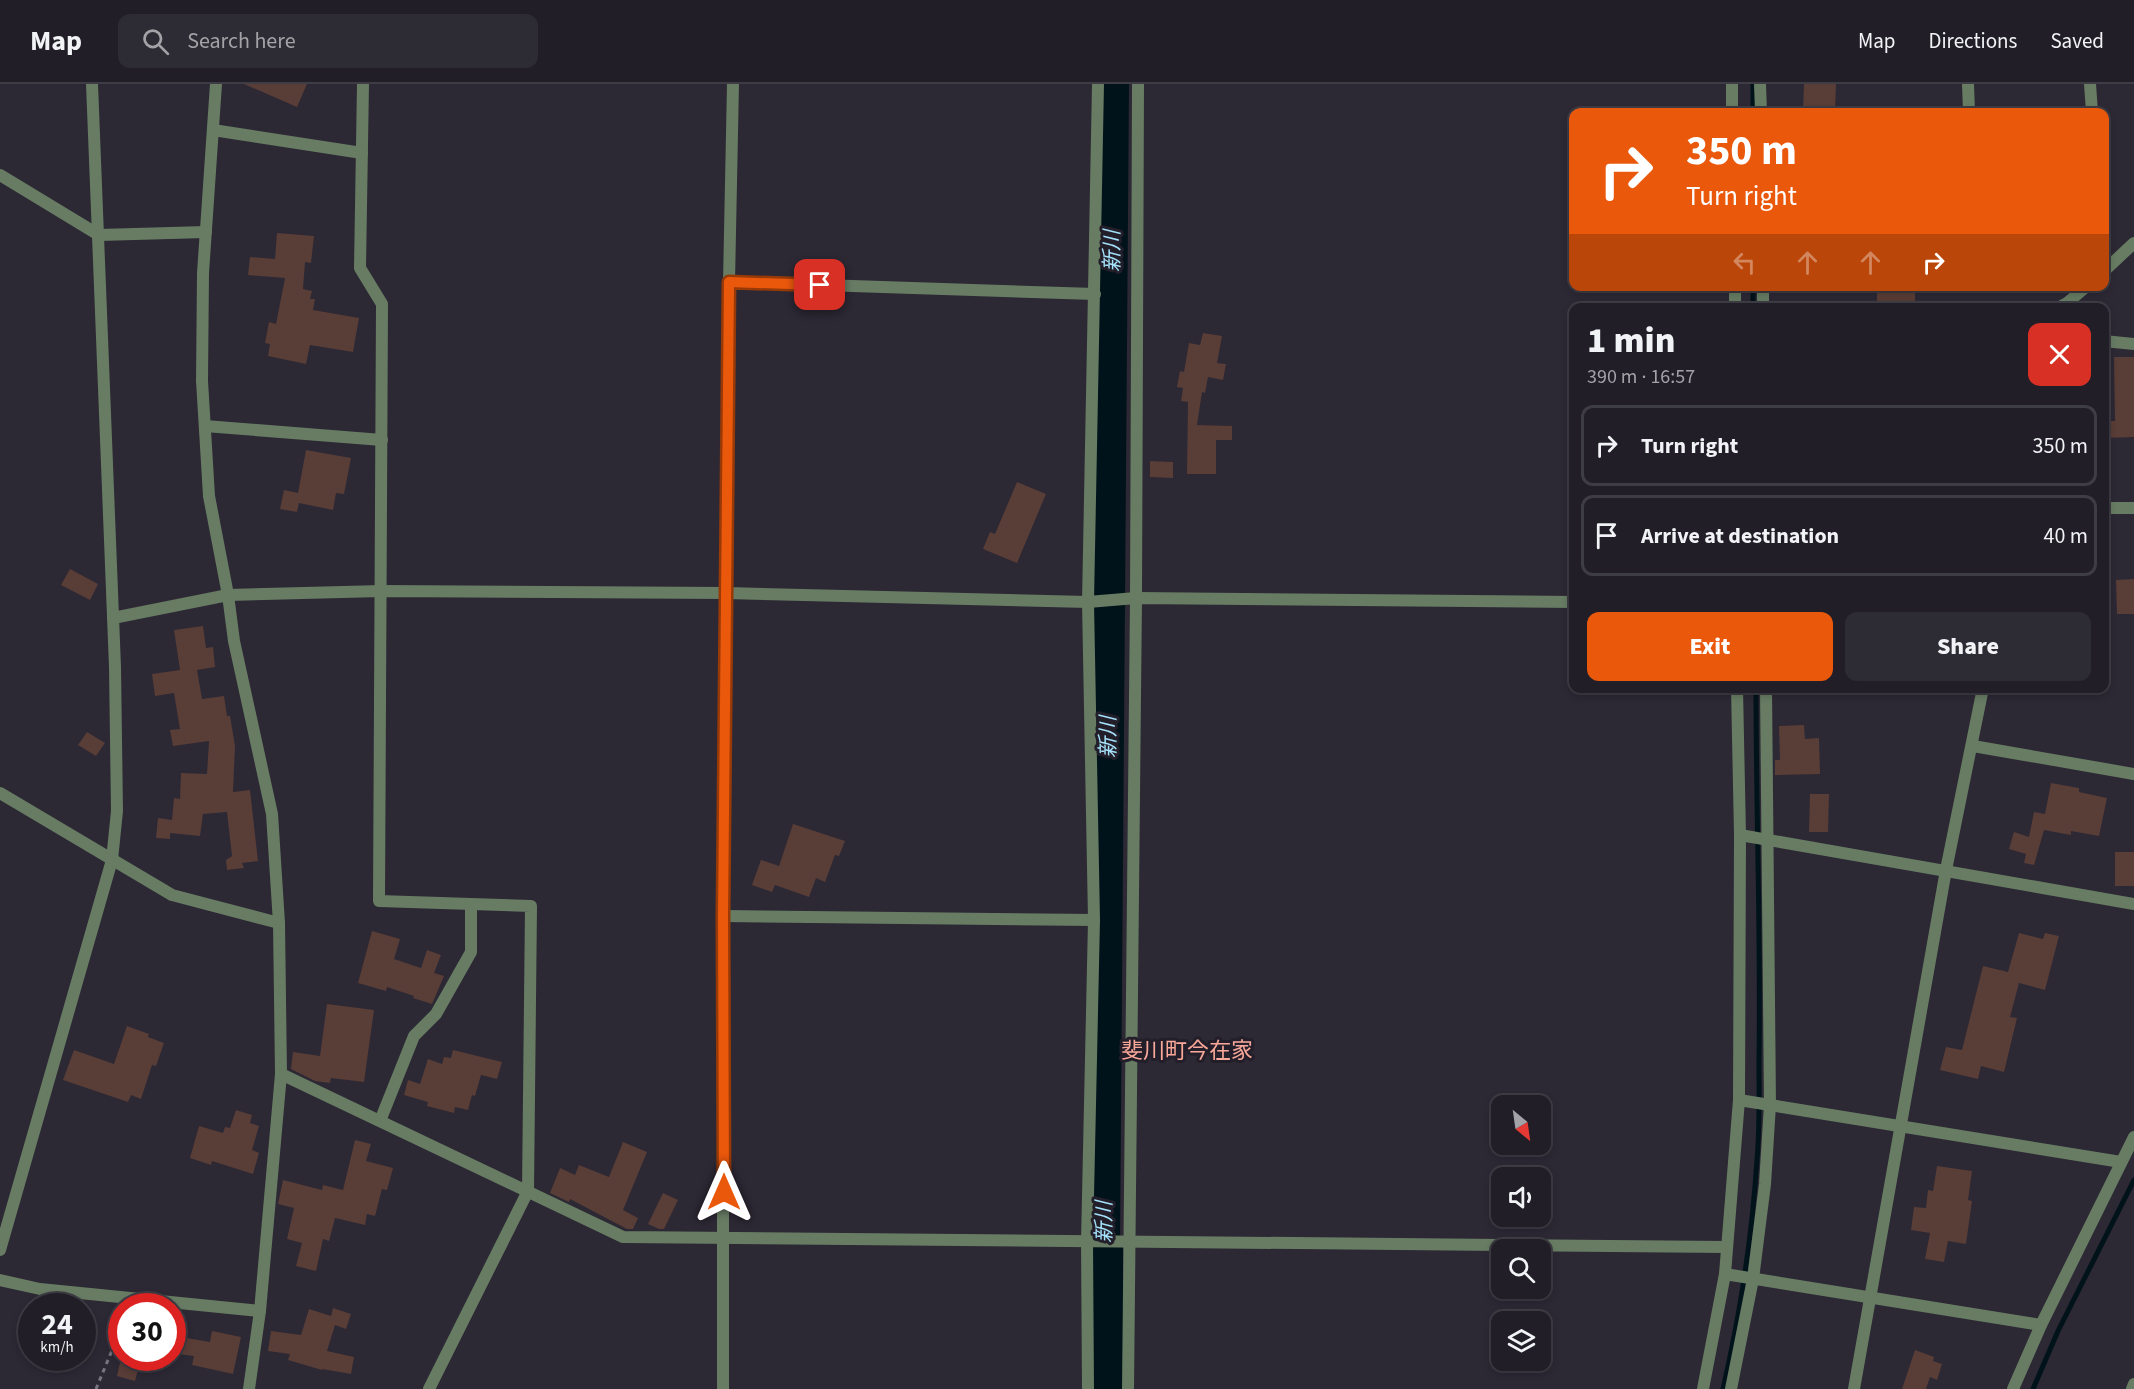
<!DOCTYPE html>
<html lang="en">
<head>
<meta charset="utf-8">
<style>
	body { margin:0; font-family:"Source Sans 3","Noto Sans JP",sans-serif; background:#2d2b33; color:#f1f3f6; height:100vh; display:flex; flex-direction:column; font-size:22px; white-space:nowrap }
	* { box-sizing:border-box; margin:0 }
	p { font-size:20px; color:#a2a2a7 }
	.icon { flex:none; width:33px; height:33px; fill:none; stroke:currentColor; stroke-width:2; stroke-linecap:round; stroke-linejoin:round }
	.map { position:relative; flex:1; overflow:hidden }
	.sheet { position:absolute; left:1569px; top:219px; width:540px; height:390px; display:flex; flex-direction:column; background:#211e27; border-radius:12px; box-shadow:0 3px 9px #0003,0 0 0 2px #3e3c44 }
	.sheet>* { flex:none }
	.hud { position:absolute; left:1569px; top:24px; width:540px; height:183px; border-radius:12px; box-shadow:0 3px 9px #0003,0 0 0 2px #3e3c44; background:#ea580c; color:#fff; overflow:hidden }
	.needle { width:39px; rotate:151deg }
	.controls { position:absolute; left:1491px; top:1011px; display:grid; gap:12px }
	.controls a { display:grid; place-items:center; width:60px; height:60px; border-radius:12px; background:#211e27; box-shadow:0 3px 9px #0003,0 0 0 2px #3e3c44; font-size:30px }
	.speed { position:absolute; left:18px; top:1209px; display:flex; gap:12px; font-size:30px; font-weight:700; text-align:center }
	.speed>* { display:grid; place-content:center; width:78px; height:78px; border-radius:50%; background:#211e27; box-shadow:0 3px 9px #0003,0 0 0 2px #3e3c44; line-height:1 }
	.speed small { font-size:15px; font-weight:400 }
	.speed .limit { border:9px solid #d22; background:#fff; color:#111 }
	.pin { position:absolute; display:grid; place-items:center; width:51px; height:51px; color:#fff; margin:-26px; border-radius:12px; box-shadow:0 3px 9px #0006 }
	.me { position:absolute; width:66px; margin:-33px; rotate:0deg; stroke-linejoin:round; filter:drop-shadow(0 0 4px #0008) }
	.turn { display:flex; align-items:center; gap:21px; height:126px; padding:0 18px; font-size:27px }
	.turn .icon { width:78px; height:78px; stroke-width:2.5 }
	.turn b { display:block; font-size:42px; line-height:51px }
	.lanes { display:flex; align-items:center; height:57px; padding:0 18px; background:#0003; justify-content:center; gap:30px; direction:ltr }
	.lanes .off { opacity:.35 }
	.round { display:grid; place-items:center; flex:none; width:63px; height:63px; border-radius:12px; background:#2d2b33 }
	.overview { display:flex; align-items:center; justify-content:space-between; height:102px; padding:0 18px }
	h1 { font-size:36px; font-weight:800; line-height:45px }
	.cta { display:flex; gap:12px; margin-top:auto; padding:12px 18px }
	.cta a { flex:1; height:69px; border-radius:12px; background:#ea580c; color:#fff; font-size:24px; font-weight:800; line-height:69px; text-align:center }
	.cta a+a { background:#2d2b33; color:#f1f3f6 }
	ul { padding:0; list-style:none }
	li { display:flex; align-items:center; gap:18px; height:81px; margin:0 12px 9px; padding:0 6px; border:3px solid #3e3c44; border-radius:12px }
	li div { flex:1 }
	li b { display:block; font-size:22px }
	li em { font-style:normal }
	header { display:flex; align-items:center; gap:36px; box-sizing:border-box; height:84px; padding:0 30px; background:#211e27; border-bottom:2px solid #3e3c44 }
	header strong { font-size:28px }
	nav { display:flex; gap:33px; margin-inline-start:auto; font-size:21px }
	.search { width:420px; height:54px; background:#2d2b33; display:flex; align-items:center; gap:15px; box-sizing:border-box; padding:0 21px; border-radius:12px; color:#a2a2a7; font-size:22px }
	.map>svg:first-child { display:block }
</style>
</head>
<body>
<header>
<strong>Map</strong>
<div class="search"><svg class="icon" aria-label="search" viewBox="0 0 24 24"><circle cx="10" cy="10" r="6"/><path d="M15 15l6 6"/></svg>Search here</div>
<nav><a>Map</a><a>Directions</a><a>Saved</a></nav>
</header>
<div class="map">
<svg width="2134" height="1305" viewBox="0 0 2134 1305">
	<rect width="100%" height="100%" fill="#2c2834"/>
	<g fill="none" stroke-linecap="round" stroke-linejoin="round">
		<g stroke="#00131b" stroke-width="5">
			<polyline points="1753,28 1753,0"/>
			<polyline points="1753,202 1753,224"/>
			<path d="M 1723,1305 C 1740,1231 1752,1153 1757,1076 C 1760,1043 1759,1010 1759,977 C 1761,853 1756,729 1756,604"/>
			<polyline points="2033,1305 2058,1247 2134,1096"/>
		</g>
		<polyline stroke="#00131b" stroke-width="32" points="1107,1305 1107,1164 1104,1162 1113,0"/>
	</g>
	<g fill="#593d37">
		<polygon points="244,0 307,0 297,23"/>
		<polygon points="1804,0 1836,0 1835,28 1803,28"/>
		<polygon points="277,149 314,152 311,179 305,178 303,205 312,207 310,215 315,215 313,226 359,234 353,268 310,261 306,280 268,272 270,260 265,259 269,238 276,240 285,194 248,191 250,173 275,175"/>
		<polygon points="1877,202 1915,202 1915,218 1907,218 1907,224 1877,224"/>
		<polygon points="1203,249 1222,252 1217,279 1226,280 1223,296 1208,293 1205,309 1202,308 1197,341 1232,342 1232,356 1216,356 1216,390 1187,390 1188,318 1181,317 1183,304 1177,303 1180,287 1184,288 1189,259 1200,261"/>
		<polygon points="2114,273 2134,273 2134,353 2104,354 2104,337 2115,337"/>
		<polygon points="306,366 351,374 344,410 336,409 333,426 299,419 297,428 280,425 284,406 298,409"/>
		<polygon points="1150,377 1173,378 1173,394 1150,393"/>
		<polygon points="1017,398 1046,410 1017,479 983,465 990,448 995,450"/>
		<polygon points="70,485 98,500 90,516 61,501"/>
		<polygon points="2134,495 2134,530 2117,530 2116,496"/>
		<polygon points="203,542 206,564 213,563 215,583 197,586 202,615 224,612 227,632 230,632 235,662 233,708 250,706 258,777 242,779 244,784 227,786 226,776 232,772 227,728 203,730 200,752 170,749 170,755 156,754 158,734 172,736 174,714 180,715 181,689 207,690 209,657 173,662 170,646 180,645 174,609 155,612 152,590 180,586 174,546"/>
		<polygon points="1804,641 1805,655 1819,654 1820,690 1775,691 1775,676 1780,676 1779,642"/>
		<polygon points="87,648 105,659 96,672 78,661"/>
		<polygon points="2051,699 2079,704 2079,708 2107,714 2099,752 2071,747 2071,751 2044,746 2034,781 2024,779 2026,770 2009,765 2014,748 2029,753 2034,728 2045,730"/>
		<polygon points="1810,710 1829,710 1828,748 1809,748"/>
		<polygon points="793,740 845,757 839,772 835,771 825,798 816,794 809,813 775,801 772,808 752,801 761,776 779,782"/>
		<rect x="2115" y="768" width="19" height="34"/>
		<polygon points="372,847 400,855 394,875 421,884 427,866 441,871 434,889 444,892 432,920 413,914 414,912 387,903 386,907 358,899"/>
		<polygon points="2019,849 2043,855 2045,849 2059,852 2045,906 2019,899 2010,933 2017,934 2004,988 1981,982 1978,995 1940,986 1946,963 1962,966 1983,882 2008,888"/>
		<polygon points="327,920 374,926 364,998 331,994 330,999 315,997 291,985 293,968 320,972"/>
		<polygon points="127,942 149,950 148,953 164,959 156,982 152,981 141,1015 131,1011 128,1018 63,996 74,966 114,980"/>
		<polygon points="453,966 502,978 497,995 481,991 475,1012 472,1011 468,1026 455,1023 454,1029 427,1022 428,1018 404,1011 408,996 420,1000 428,975 442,980 444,973 451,974"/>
		<polygon points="236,1026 252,1031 250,1039 259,1042 252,1066 259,1069 253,1090 212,1077 211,1081 190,1074 199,1042 223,1049 225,1043 230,1044"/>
		<polygon points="355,1056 371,1060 366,1077 393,1084 387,1106 382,1105 375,1132 367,1130 365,1141 335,1134 329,1157 323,1155 316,1187 296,1182 302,1159 287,1155 294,1124 278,1120 283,1096 322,1106 323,1101 343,1106"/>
		<polygon points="623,1058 647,1068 623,1126 638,1134 633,1145 627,1145 570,1115 569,1118 550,1109 560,1084 575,1091 579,1081 609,1093"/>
		<polygon points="1937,1082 1972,1087 1968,1116 1972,1117 1966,1160 1948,1157 1944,1178 1925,1175 1930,1149 1911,1146 1914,1123 1926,1124 1928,1106 1933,1107"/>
		<polygon points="663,1109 678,1116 664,1145 659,1145 648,1140"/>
		<polygon points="333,1224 351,1230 346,1245 335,1241 327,1267 354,1273 351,1290 322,1285 322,1286 288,1276 290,1270 268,1267 271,1247 301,1251 309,1225 331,1232"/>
		<polygon points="212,1247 241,1253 233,1290 192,1281 194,1272 178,1270 181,1253 210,1258"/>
		<polygon points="1915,1266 1934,1273 1933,1277 1942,1280 1937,1296 1930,1293 1926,1305 1902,1305"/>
		<polygon points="121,1274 141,1274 135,1297 117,1292"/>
	</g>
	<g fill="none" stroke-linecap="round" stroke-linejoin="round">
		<polyline stroke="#77747e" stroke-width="3" stroke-dasharray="4.5 4.5" stroke-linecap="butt" points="96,1305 122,1242"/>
		<g stroke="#677c63" stroke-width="12">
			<polyline points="216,0 203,189 202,297 209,412 228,511 234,557 272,730 279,839 281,990 260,1227 249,1305"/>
			<polyline points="363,0 360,184 382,220 379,817 531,822 528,1107 429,1305"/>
			<polyline points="1760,0 1761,28"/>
			<polyline points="1968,0 1969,28"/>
			<polyline points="2090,0 2092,28"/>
			<polyline points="213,46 362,69"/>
			<polyline points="0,91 99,151 206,148"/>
			<polyline points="729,198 1095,210"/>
			<polyline points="1763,202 1763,224"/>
			<polyline points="2104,257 2134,260"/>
			<polyline points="205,342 382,356"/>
			<polyline points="2104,424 2134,424"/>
			<polyline points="113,534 228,511 382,507 726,509 1088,518 1136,514 1574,518"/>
			<polyline points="1973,662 2134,690"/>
			<polyline points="0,709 172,811 279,839"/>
			<polyline points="1740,751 2134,820"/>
			<polyline points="723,832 1094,836"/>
			<polyline points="281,990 623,1153 1727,1163"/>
			<polyline points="1739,1016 2121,1078"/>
			<polyline points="380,1037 414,952 436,930 471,868 471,820"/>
			<polyline points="0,1166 112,776 117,727 115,583 92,0"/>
			<polyline points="1725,1190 2041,1241"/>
			<polyline points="0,1196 40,1205 260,1227"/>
			<polyline points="723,1305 723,832 729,198 733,0"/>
			<polyline points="1088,1305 1087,1158 1094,836 1088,518 1098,0"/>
			<polyline points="1128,1305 1136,514 1138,0"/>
			<polyline points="1731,1305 1753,1195 1765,1100 1770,1021 1766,604"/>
			<polyline points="1854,1305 1946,786 1983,604"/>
			<polyline points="2013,1305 2041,1241 2134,1053"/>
			<polyline points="2132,1305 2134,1300"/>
		</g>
		<g stroke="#677c63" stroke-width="12">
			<polyline points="1732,0 1732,28"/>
			<polyline points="2104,187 2134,159"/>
			<polyline points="1735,202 1735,224"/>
			<polyline points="2058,224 2067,219 2087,202"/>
			<polyline points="1703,1305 1725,1190 1739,1016 1740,751 1737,604"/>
		</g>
	</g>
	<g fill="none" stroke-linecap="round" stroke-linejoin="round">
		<g stroke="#983908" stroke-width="15">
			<polyline id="route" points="724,1108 723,832 729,198 820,201"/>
		</g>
		<use href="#route" stroke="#ea580c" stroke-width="10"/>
	</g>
	<g text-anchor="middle" stroke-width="6" stroke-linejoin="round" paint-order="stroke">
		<g font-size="21" font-style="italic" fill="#a5e2fb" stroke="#221f2a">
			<text transform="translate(1112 167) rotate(-90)" y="7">新川</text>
			<text transform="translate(1108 653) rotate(-90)" y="7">新川</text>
			<text transform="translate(1104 1138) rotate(-90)" y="7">新川</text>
		</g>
		<g font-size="22" fill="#faa899" stroke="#221f2a">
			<text x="1187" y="974">斐川町今在家</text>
		</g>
	</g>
</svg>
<div class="controls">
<a><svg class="needle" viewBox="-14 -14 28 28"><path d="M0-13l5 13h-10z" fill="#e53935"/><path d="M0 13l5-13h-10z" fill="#a2a2a7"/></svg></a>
<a><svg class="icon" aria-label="sound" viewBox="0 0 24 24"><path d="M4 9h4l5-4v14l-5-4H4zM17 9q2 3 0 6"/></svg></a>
<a><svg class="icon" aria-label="search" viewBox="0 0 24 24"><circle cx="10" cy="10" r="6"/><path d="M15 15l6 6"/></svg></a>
<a><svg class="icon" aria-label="layers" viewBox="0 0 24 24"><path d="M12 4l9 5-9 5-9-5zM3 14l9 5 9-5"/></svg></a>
</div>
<div class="speed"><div>24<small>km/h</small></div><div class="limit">30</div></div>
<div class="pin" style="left:820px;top:201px;background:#d93025"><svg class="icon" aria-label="arrive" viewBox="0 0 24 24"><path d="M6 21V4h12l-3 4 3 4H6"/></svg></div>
<svg class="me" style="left:724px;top:1108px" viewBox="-20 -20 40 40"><path d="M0-17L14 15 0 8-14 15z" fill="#ea580c" stroke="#fff" stroke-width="4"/></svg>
<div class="hud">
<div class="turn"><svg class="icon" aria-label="right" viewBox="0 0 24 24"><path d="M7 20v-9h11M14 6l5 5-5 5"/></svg><div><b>350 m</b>Turn right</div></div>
<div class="lanes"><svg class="icon off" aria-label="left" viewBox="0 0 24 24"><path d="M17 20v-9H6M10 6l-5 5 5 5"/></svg><svg class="icon off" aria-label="ahead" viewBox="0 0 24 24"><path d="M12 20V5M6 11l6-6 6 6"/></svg><svg class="icon off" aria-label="ahead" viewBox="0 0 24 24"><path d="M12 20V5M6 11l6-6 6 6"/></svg><svg class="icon" aria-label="right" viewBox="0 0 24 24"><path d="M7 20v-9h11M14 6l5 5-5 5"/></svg></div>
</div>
<section class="sheet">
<div class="overview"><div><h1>1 min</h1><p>390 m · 16:57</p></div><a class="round" style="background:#d93025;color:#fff"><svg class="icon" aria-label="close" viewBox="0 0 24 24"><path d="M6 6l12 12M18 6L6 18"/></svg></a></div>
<ul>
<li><svg class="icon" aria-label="right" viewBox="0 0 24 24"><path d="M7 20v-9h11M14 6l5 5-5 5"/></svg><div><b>Turn right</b></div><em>350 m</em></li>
<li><svg class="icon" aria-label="arrive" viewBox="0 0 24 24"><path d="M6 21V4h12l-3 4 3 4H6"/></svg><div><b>Arrive at destination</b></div><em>40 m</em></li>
</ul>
<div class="cta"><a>Exit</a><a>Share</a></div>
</section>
</div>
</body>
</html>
